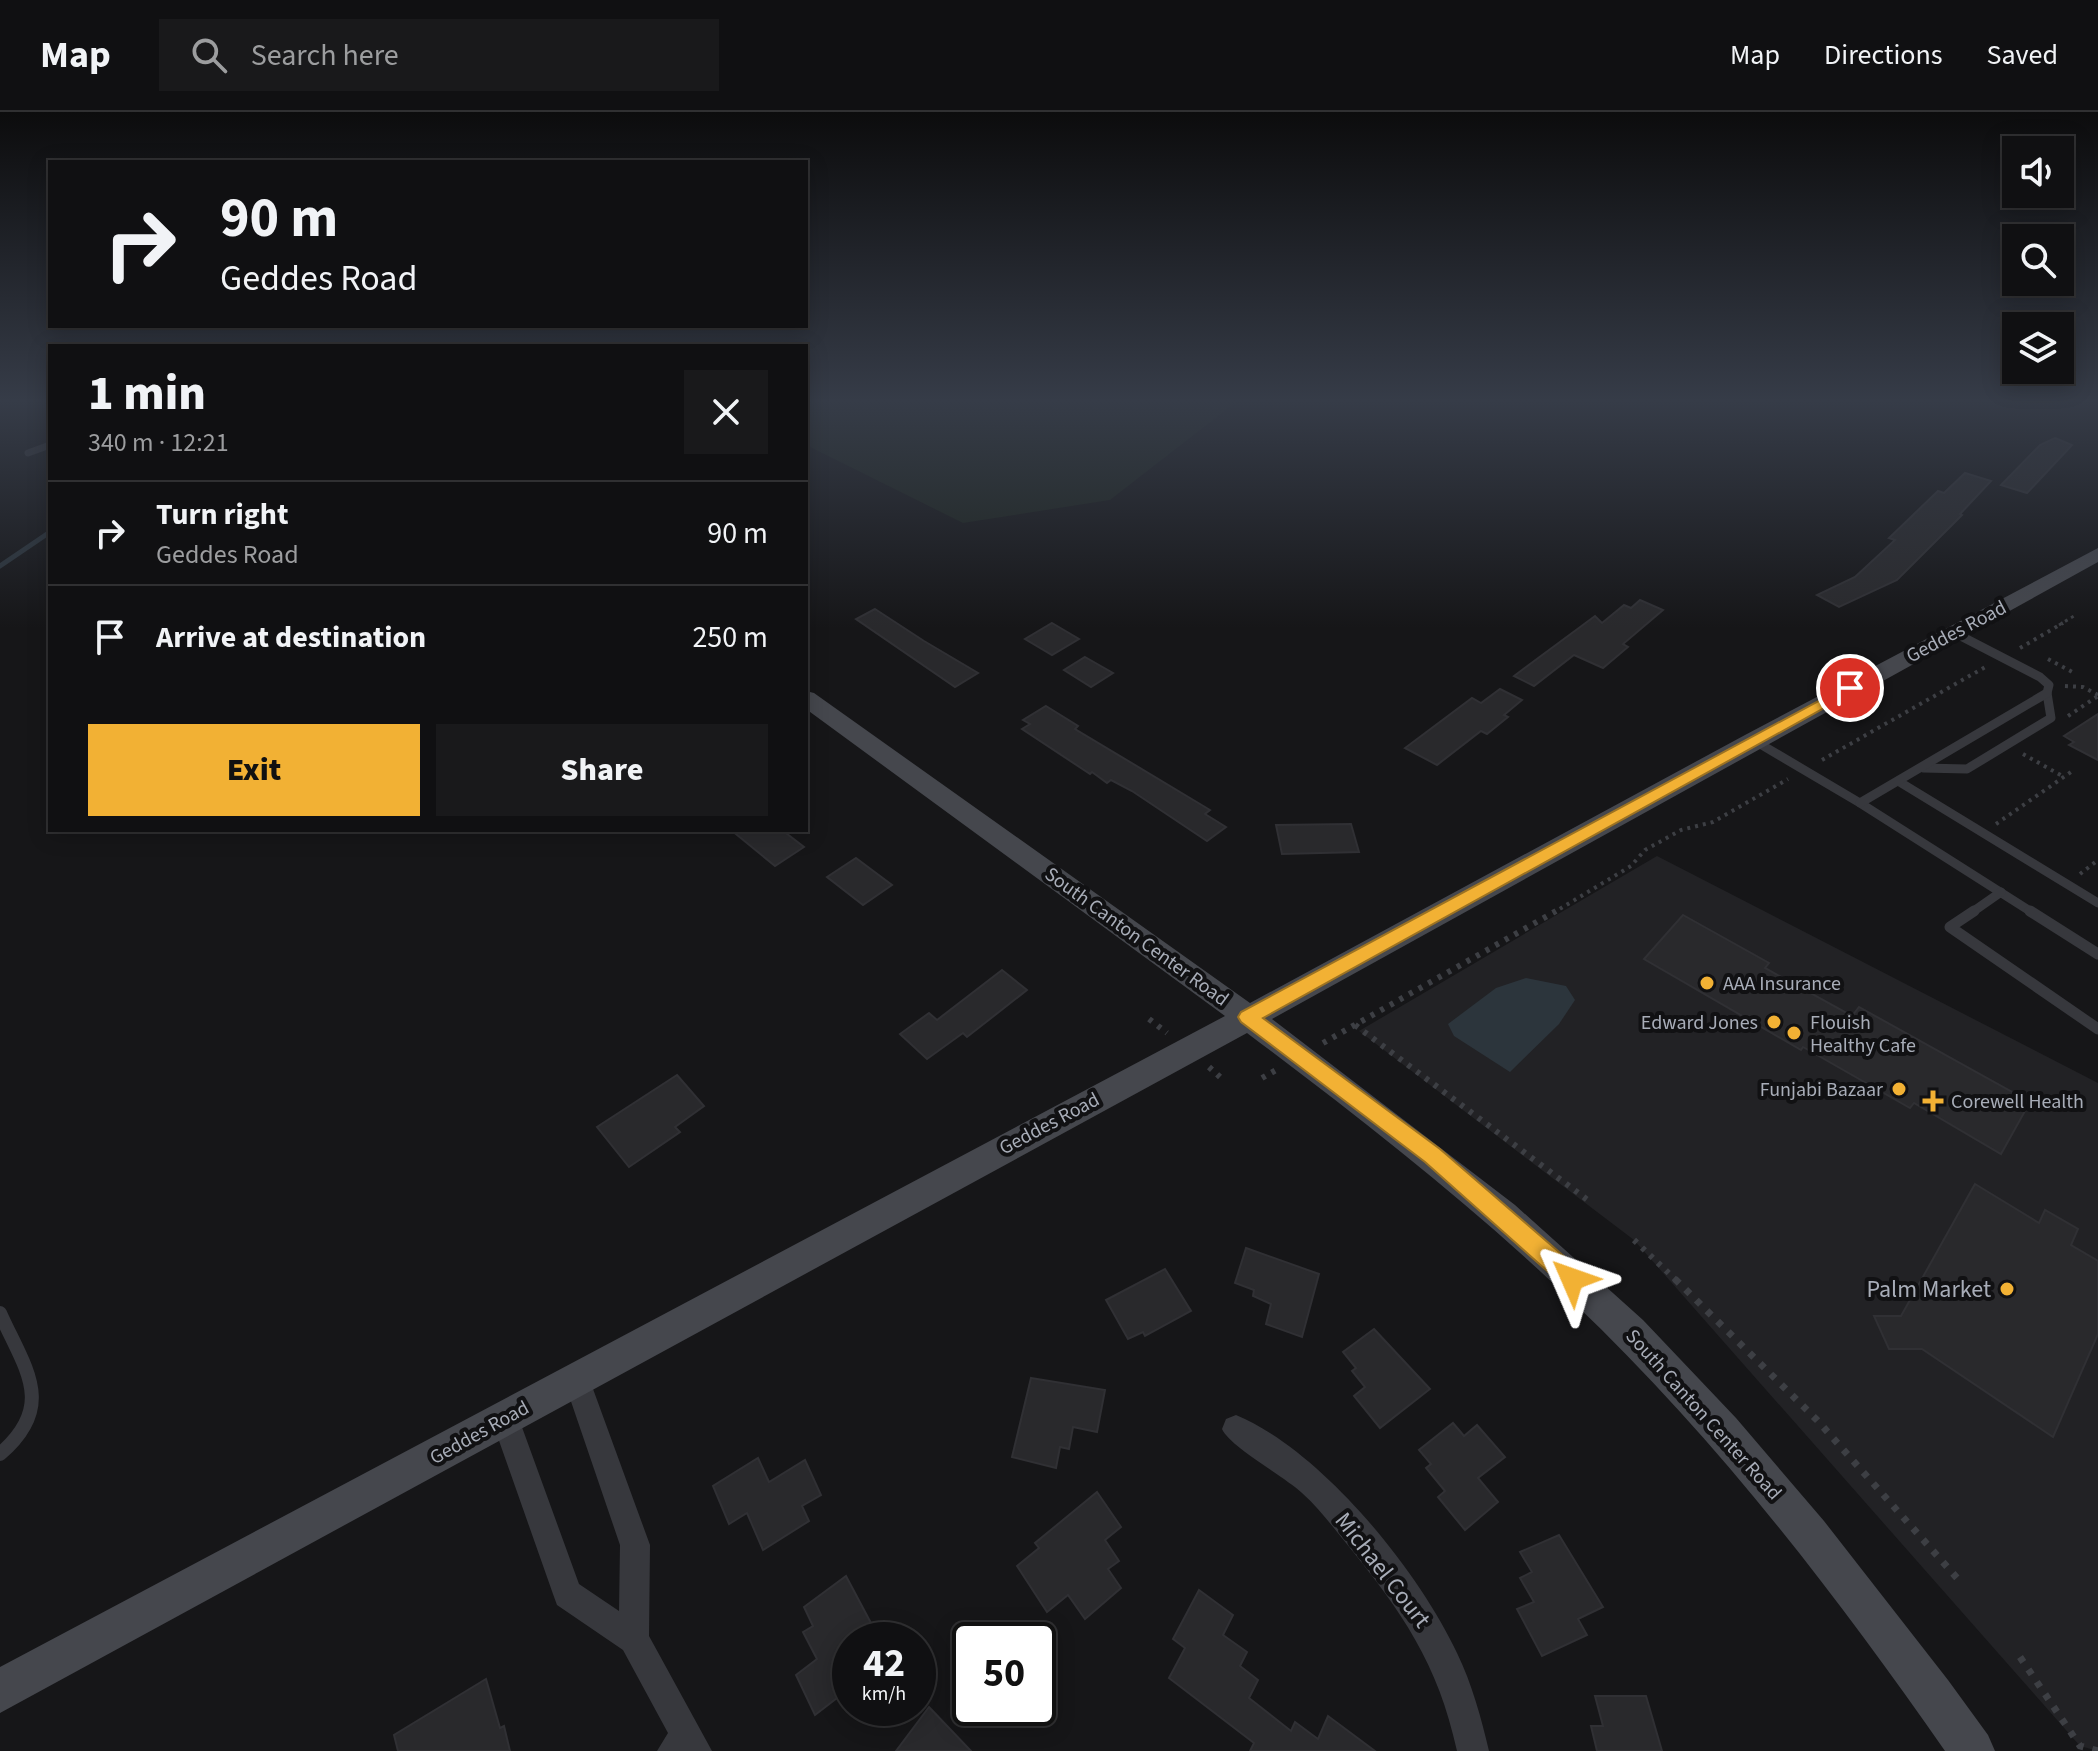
<!DOCTYPE html>
<html lang="en">
<head>
<meta charset="utf-8">
<style>
	body { margin:0; font-family:"Source Sans 3",sans-serif; background:#19191b; color:#f1f3f6; height:100vh; display:flex; flex-direction:column; font-size:30px; white-space:nowrap }
	* { box-sizing:border-box; margin:0 }
	p { font-size:26px; color:#9c9d9f }
	.icon { flex:none; width:44px; height:44px; fill:none; stroke:currentColor; stroke-width:2; stroke-linecap:round; stroke-linejoin:round }
	.map { position:relative; flex:1; overflow:hidden }
	.sheet { position:absolute; left:48px; top:232px; width:760px; height:488px; display:flex; flex-direction:column; background:#101012; border-radius:0px; box-shadow:0 4px 20px #0003,0 0 0 2px #303032 }
	.sheet>* { flex:none }
	.banner { position:absolute; left:48px; top:48px; width:760px; height:168px; border-radius:0px; box-shadow:0 4px 20px #0003,0 0 0 2px #303032; background:#101012; color:#f1f3f6; overflow:hidden }
	.fabs { position:absolute; left:2002px; top:24px; display:grid; gap:16px }
	.fabs a { display:grid; place-items:center; width:72px; height:72px; border-radius:0px; background:#101012; box-shadow:0 4px 20px #0003,0 0 0 2px #303032; font-size:40px }
	.speed { position:absolute; left:832px; top:1510px; display:flex; gap:16px; font-size:40px; font-weight:700; text-align:center }
	.speed>* { display:grid; place-content:center; width:104px; height:104px; border-radius:50%; background:#101012; box-shadow:0 4px 20px #0003,0 0 0 2px #303032; line-height:1 }
	.speed small { font-size:20px; font-weight:400 }
	.speed .limit { border:4px solid #111; border-radius:12px; background:#fff; color:#111 }
	.pin { position:absolute; display:grid; place-items:center; width:68px; height:68px; color:#fff; margin:-34px; border:4px solid #fff; border-radius:50%; box-shadow:0 2px 8px #0007 }
	.me { position:absolute; width:88px; margin:-44px; rotate:313deg; stroke-linejoin:round; filter:drop-shadow(0 0 6px #0008) }
	.turn { display:flex; align-items:center; gap:28px; height:168px; padding:0 40px; font-size:36px }
	.turn .icon { width:104px; height:104px; stroke-width:2.5 }
	.turn b { display:block; font-size:56px; line-height:68px }
	.round { display:grid; place-items:center; flex:none; width:84px; height:84px; border-radius:0px; background:#19191b }
	.overview { display:flex; align-items:center; justify-content:space-between; height:136px; padding:0 40px }
	h1 { font-size:48px; font-weight:800; line-height:60px }
	.action { display:flex; gap:16px; margin-top:auto; padding:16px 40px }
	.action a { flex:1; height:92px; border-radius:0px; background:#f2b134; color:#111; font-size:32px; font-weight:800; line-height:92px; text-align:center }
	.action a+a { background:#19191b; color:#f1f3f6 }
	ul { padding:0; list-style:none }
	li { display:flex; align-items:center; gap:24px; height:104px; padding:0 40px; border-top:2px solid #303032 }
	li div { flex:1 }
	li b { display:block; font-size:30px }
	li em { font-style:normal }
	header { display:flex; align-items:center; gap:48px; box-sizing:border-box; height:112px; padding:0 40px; background:#101012; border-bottom:2px solid #303032 }
	header strong { font-size:38px }
	nav { display:flex; gap:44px; margin-inline-start:auto; font-size:28px }
	.search { width:560px; height:72px; background:#19191b; display:flex; align-items:center; gap:20px; box-sizing:border-box; padding:0 28px; border-radius:0px; color:#9c9d9f; font-size:30px }
	.map>svg:first-child { display:block }
</style>
</head>
<body>
<header>
<strong>Map</strong>
<div class="search"><svg class="icon" aria-label="search" viewBox="0 0 24 24"><circle cx="10" cy="10" r="6"/><path d="M15 15l6 6"/></svg>Search here</div>
<nav><a>Map</a><a>Directions</a><a>Saved</a></nav>
</header>
<div class="map">
<svg width="2098" height="1639" viewBox="0 0 2098 1639">
	<rect width="100%" height="100%" fill="#161618"/>
	<polygon fill="#222225" points="1657,744 2098,971 2098,1639 2080,1634 1634,1128 1359,919"/>
	<polygon fill="#1c231d" points="806,287 1240,287 1110,388 963,411 806,333"/>
	<polygon fill="#2c353c" points="1526,866 1566,874 1575,888 1559,912 1510,960 1454,924 1448,912 1496,876"/>
	<g fill="none" stroke-linecap="round" stroke-linejoin="round">
		<polyline stroke="#2c353c" stroke-width="5" points="0,454 50,420"/>
	</g>
	<g fill="#29292c" stroke="#303034" stroke-width="2">
		<polygon points="2055,326 2072,333 2027,381 2001,373 2040,333"/>
		<polygon points="1965,361 1991,369 1960,402 1962,403 1897,468 1839,495 1817,483 1855,465 1895,428 1889,426 1938,379 1944,381"/>
		<polygon points="1640,488 1663,498 1623,532 1628,535 1603,556 1574,543 1534,574 1514,564 1595,504 1602,511 1624,493 1631,496"/>
		<polygon points="875,497 924,529 978,561 955,575 856,507"/>
		<polygon points="1052,511 1079,527 1052,543 1025,527"/>
		<polygon points="1085,545 1113,561 1091,575 1064,558"/>
		<polygon points="1500,577 1522,588 1504,603 1508,605 1487,622 1481,619 1437,653 1405,636 1472,586 1481,591"/>
		<polygon points="1046,594 1078,614 1075,617 1210,698 1205,702 1226,715 1207,729 1132,679 1111,668 1107,671 1092,660 1090,662 1022,617 1030,612 1023,608"/>
		<polygon points="2098,602 2098,648 2069,633 2074,630 2064,624"/>
		<polygon points="1351,712 1359,740 1282,742 1276,713"/>
		<polygon points="731,718 782,718 804,735 775,754"/>
		<polygon points="856,746 892,773 863,793 827,765"/>
		<polygon points="1683,803 1769,851 1765,856 1852,904 1859,895 2030,990 2001,1042 1914,991 1910,996 1803,935 1801,938 1644,847"/>
		<polygon points="1002,858 1027,878 967,925 963,921 927,947 900,922 929,901 937,908"/>
		<polygon points="677,963 704,994 675,1015 680,1020 629,1055 597,1015"/>
		<polygon points="1975,1072 2039,1111 2045,1098 2078,1117 2071,1133 2098,1149 2098,1222 2053,1325 1922,1237 1889,1237 1874,1204 1901,1204"/>
		<polygon points="1246,1136 1319,1162 1302,1225 1266,1212 1271,1192 1253,1184 1254,1178 1235,1171"/>
		<polygon points="1165,1157 1191,1199 1145,1224 1143,1220 1128,1227 1106,1188"/>
		<polygon points="1374,1217 1430,1277 1380,1316 1354,1284 1365,1275 1352,1259 1356,1256 1343,1240"/>
		<polygon points="1031,1266 1105,1278 1097,1320 1073,1315 1069,1337 1060,1335 1056,1356 1012,1345"/>
		<polygon points="1453,1311 1464,1324 1477,1313 1505,1345 1478,1366 1498,1390 1465,1418 1438,1385 1445,1379 1426,1356 1431,1352 1419,1338"/>
		<polygon points="758,1346 769,1370 805,1348 821,1383 802,1394 809,1409 763,1438 747,1401 729,1412 713,1374"/>
		<polygon points="1097,1380 1121,1415 1105,1428 1119,1449 1108,1457 1121,1476 1085,1507 1068,1483 1047,1500 1017,1454 1039,1436 1035,1431"/>
		<polygon points="1559,1423 1603,1495 1578,1507 1587,1523 1542,1544 1517,1497 1534,1490 1520,1466 1532,1460 1520,1440"/>
		<polygon points="846,1464 880,1528 850,1528 850,1576 815,1603 796,1563 817,1547 803,1520 813,1514 804,1495"/>
		<polygon points="1199,1478 1233,1503 1223,1523 1247,1540 1240,1554 1258,1568 1249,1586 1291,1619 1295,1610 1318,1627 1328,1604 1375,1639 1250,1639 1254,1631 1169,1566 1185,1536 1173,1527"/>
		<polygon points="486,1567 500,1616 504,1614 510,1639 398,1639 394,1623"/>
		<polygon points="1595,1584 1646,1584 1662,1639 1597,1639 1591,1614 1603,1614"/>
		<polygon points="929,1595 971,1639 896,1639"/>
	</g>
	<g fill="none" stroke-linecap="round" stroke-linejoin="round">
		<polyline stroke="#3d3f44" stroke-width="3" stroke-dasharray="3 4" stroke-linecap="butt" points="2059,513 2074,504"/>
		<g stroke="#3d3f44" stroke-width="4" stroke-dasharray="3 5" stroke-linecap="butt">
			<polyline points="2020,536 2063,511"/>
			<polyline points="2048,547 2076,562"/>
			<polyline points="2065,574 2083,575 2098,583"/>
			<polyline points="2068,604 2098,584"/>
			<polyline points="2023,642 2064,665"/>
			<polyline points="1822,648 1987,554"/>
			<polyline points="1996,712 2071,660"/>
			<polyline points="2080,762 2098,748"/>
			<polyline points="1553,801 1631,754 1645,738 1681,718 1713,710 1788,667"/>
		</g>
		<g stroke="#3d3f44" stroke-width="6" stroke-dasharray="4 7" stroke-linecap="butt">
			<polyline points="1149,907 1167,921"/>
			<polyline points="1355,913 1589,1089"/>
			<polyline points="1323,931 1556,799"/>
			<polyline points="1209,955 1220,965"/>
			<polyline points="1262,966 1276,958"/>
			<polyline points="1634,1128 1677,1169"/>
		</g>
		<g stroke="#3d3f44" stroke-width="7" stroke-dasharray="6 9" stroke-linecap="butt">
			<polyline points="1675,1167 1817,1308 1957,1466"/>
			<polyline points="2020,1545 2080,1634 2098,1639"/>
		</g>
		<polyline stroke="#37383d" stroke-width="7" points="28,341 50,333"/>
		<g stroke="#37383d" stroke-width="9">
			<polyline points="1755,629 1860,691 2033,801"/>
			<polyline points="1923,656 1967,657 2051,606 2047,581"/>
			<polyline points="1898,669 2098,791"/>
			<polyline points="1860,691 2047,581 2049,573 2040,565 1953,520"/>
			<polyline points="1971,801 2001,780"/>
		</g>
		<g stroke="#37383d" stroke-width="11">
			<polyline points="1974,799 1950,815 2098,917"/>
			<polyline points="2030,799 2098,842"/>
		</g>
		<path stroke="#37383d" stroke-width="14" d="M 0,1201 C 25,1257 57,1293 0,1342"/>
		<g fill="#37383d" fill-rule="evenodd">
			<polygon points="576,1253 585,1257 589,1266 650,1433 649,1524 712,1639 657,1639 668,1621 623,1538 557,1493 553,1482 491,1306 495,1296 505,1292 515,1296 579,1472 619,1499 620,1433 563,1266 567,1257"/>
			<path d="M 1236,1303 C 1322,1339 1418,1458 1457,1541 C 1472,1572 1481,1605 1489,1639 L 1457,1639 C 1438,1551 1402,1500 1346,1431 C 1332,1414 1319,1396 1302,1381 C 1284,1364 1230,1335 1222,1317 L 1226,1307 Z"/>
		</g>
		<path fill="#45474d" fill-rule="evenodd" d="M 2098,436 L 2098,450 L 1272,907 L 1515,1093 L 1643,1208 L 1736,1306 L 1824,1409 L 1948,1568 L 1988,1623 L 1995,1639 L 1945,1639 C 1834,1480 1715,1325 1574,1191 C 1472,1093 1360,1006 1247,921 L 0,1601 L 0,1555 L 1225,904 L 806,597 L 806,579 L 814,581 L 1250,891 L 1745,623 Z"/>
	</g>
	<linearGradient id="sky" x2="0" y2="1"><stop stop-color="#0c0c0d"/><stop offset="0.56" stop-color="#363c48"/><stop offset="1" stop-color="#363c48" stop-opacity="0"/></linearGradient>
	<rect width="2098" height="516" fill="url(#sky)"/>
	<polygon fill="#f2b134" stroke="#9d7322" stroke-width="2" points="1850,572 1855,573 1855,579 1263,906 1440,1037 1581,1159 1584,1167 1581,1174 1572,1177 1564,1174 1425,1050 1241,910 1238,905 1241,900"/>
	<g fill="#f2b134" stroke="#111113" stroke-width="3">
		<circle cx="1707" cy="871" r="8"/>
		<circle cx="1774" cy="910" r="8"/>
		<circle cx="1794" cy="921" r="8"/>
		<circle cx="1899" cy="977" r="8"/>
		<path d="M1929 977h8v8h8v8h-8v8h-8v-8h-8v-8h8z"/>
		<circle cx="2007" cy="1177" r="8"/>
	</g>
	<g text-anchor="middle" stroke-width="8" stroke-linejoin="round" paint-order="stroke">
		<g font-size="20" fill="#a8adb8" stroke="#111113">
			<text transform="translate(1956 519) rotate(-28)" y="7">Geddes Road</text>
			<text transform="translate(1137 824) rotate(36)" y="7">South Canton Center Road</text>
			<text transform="translate(1049 1011) rotate(-28)" y="7">Geddes Road</text>
			<text transform="translate(1704 1302) rotate(48)" y="7">South Canton Center Road</text>
			<text transform="translate(479 1320) rotate(-29)" y="7">Geddes Road</text>
		</g>
		<g font-size="20" fill="#a8adb8" stroke="#111113" text-anchor="start">
			<text x="1723" y="878">AAA Insurance</text>
			<text x="1758" y="917" text-anchor="end">Edward Jones</text>
			<text x="1810" y="917">Flouish<tspan x="1810" dy="23">Healthy Cafe</tspan></text>
			<text x="1883" y="984" text-anchor="end">Funjabi Bazaar</text>
			<text x="1951" y="996">Corewell Health</text>
		</g>
		<g font-size="24" fill="#a8adb8" stroke="#111113" text-anchor="end">
			<text x="1991" y="1185">Palm Market</text>
		</g>
		<g font-size="24" fill="#a8adb8" stroke="#111113">
			<text transform="translate(1383 1458) rotate(52)" y="8">Michael Court</text>
		</g>
	</g>
</svg>
<div class="fabs">
<a><svg class="icon" aria-label="sound" viewBox="0 0 24 24"><path d="M4 9h4l5-4v14l-5-4H4zM17 9q2 3 0 6"/></svg></a>
<a><svg class="icon" aria-label="search" viewBox="0 0 24 24"><circle cx="10" cy="10" r="6"/><path d="M15 15l6 6"/></svg></a>
<a><svg class="icon" aria-label="layers" viewBox="0 0 24 24"><path d="M12 4l9 5-9 5-9-5zM3 14l9 5 9-5"/></svg></a>
</div>
<div class="speed"><div>42<small>km/h</small></div><div class="limit">50</div></div>
<div class="pin" style="left:1850px;top:576px;background:#d93025"><svg class="icon" aria-label="arrive" viewBox="0 0 24 24"><path d="M6 21V4h12l-3 4 3 4H6"/></svg></div>
<svg class="me" style="left:1572px;top:1167px" viewBox="-20 -20 40 40"><path d="M0-17L14 15 0 8-14 15z" fill="#f2b134" stroke="#fff" stroke-width="4"/></svg>
<div class="banner">
<div class="turn"><svg class="icon" aria-label="right" viewBox="0 0 24 24"><path d="M7 20v-9h11M14 6l5 5-5 5"/></svg><div><b>90 m</b>Geddes Road</div></div>
</div>
<section class="sheet">
<div class="overview"><div><h1>1 min</h1><p>340 m · 12:21</p></div><a class="round"><svg class="icon" aria-label="close" viewBox="0 0 24 24"><path d="M6 6l12 12M18 6L6 18"/></svg></a></div>
<ul>
<li><svg class="icon" aria-label="right" viewBox="0 0 24 24"><path d="M7 20v-9h11M14 6l5 5-5 5"/></svg><div><b>Turn right</b><p>Geddes Road</p></div><em>90 m</em></li>
<li><svg class="icon" aria-label="arrive" viewBox="0 0 24 24"><path d="M6 21V4h12l-3 4 3 4H6"/></svg><div><b>Arrive at destination</b></div><em>250 m</em></li>
</ul>
<div class="action"><a>Exit</a><a>Share</a></div>
</section>
</div>
</body>
</html>
